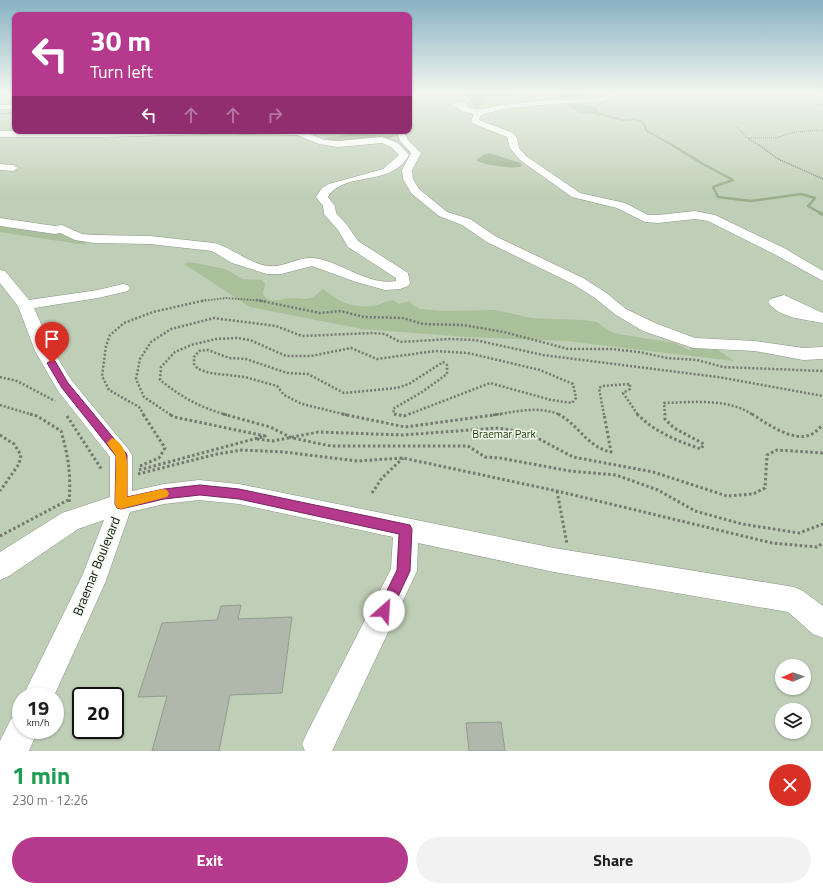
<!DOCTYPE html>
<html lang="en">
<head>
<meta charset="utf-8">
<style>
	body { margin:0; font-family:"Titillium Web",sans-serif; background:#f2f2f2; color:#222; height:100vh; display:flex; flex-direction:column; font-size:15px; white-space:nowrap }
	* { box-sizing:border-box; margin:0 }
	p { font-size:13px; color:#767676 }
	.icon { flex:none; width:22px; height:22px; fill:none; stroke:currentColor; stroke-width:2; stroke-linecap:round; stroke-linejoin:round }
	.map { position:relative; height:751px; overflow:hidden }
	.sheet { display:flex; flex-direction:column; background:#fff; flex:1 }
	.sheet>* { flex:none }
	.banner { position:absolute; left:12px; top:12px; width:400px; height:122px; border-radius:8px; box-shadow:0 1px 3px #0004; background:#b53a8d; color:#fff; overflow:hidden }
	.needle { width:26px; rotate:268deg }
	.buttons { position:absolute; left:775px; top:659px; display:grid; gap:8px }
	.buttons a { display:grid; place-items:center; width:36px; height:36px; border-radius:50%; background:#fff; box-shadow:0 1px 3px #0004; font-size:20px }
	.speed { position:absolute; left:12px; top:687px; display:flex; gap:8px; font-size:20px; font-weight:700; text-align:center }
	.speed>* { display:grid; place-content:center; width:52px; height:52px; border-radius:50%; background:#fff; box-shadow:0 1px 3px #0004; line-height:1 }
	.speed small { font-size:10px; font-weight:400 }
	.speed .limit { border:2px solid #111; border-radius:6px; background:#fff; color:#111 }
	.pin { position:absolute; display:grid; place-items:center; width:34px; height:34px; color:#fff; margin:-41px -17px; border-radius:50% 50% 50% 0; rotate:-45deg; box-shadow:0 0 4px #0007 }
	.pin .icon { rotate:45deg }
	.me { position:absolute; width:44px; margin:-22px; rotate:26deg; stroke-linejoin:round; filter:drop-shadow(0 0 3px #0008) }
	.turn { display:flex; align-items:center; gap:14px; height:84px; padding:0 12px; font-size:18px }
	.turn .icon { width:52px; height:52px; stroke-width:2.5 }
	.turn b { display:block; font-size:28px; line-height:34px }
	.lanes { display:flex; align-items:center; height:38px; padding:0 12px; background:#0003; justify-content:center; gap:20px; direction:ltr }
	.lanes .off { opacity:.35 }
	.round { display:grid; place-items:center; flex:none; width:42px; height:42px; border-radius:21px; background:#f2f2f2 }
	.overview { display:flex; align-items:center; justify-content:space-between; height:68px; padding:0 12px }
	h1 { font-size:24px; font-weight:700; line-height:30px; color:#1e9e55 }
	.cta { display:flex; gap:8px; margin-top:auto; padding:8px 12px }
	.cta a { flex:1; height:46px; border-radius:24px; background:#b53a8d; color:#fff; font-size:16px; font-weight:700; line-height:46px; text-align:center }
	.cta a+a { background:#f2f2f2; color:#222 }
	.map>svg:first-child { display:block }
</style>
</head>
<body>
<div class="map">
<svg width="823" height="751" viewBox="0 0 823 751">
	<rect width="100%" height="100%" fill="#e2ebdc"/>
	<path fill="#bfceb6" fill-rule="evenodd" d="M 0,93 L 15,93 L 15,131 L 409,131 L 409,93 L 808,93 L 823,100 L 823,751 L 0,751 ZM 782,666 L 804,666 L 804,688 L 782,688 ZM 21,696 L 55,696 L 55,730 L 21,730 ZM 81,696 L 115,696 L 115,730 L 81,730 ZM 782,710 L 804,710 L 804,732 L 782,732 Z"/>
	<g fill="#a9c09b">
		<polygon points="0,223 62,232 86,242 85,245 0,232"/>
		<path d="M 190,262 L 225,269 L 243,279 L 262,280 L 265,284 L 263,294 C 271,306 281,298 291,298 C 298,298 304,300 310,298 C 315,297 319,292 323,289 C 340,302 350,308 372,306 C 380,305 386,301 393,300 L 399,304 L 410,301 L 412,305 L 421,309 L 444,311 L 496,310 L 531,318 L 583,320 L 597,322 L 609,331 L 618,334 L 675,343 L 691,351 L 690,346 L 710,350 L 717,349 L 734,361 L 566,341 L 467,337 L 362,329 L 250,307 L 184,264 Z"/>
	</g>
	<g fill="#99af8b">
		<path d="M 453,93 L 531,93 L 486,99 L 481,103 L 478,109 C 468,100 472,94 453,93 Z"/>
		<polygon points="554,93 585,93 586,97 575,102 596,107 599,111 597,112 612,115 579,113 566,105 572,103"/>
		<polygon points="352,134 394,136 389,139 367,138 333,142 325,138"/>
		<path d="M 489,153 L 521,163 L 522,166 C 515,170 482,165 476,160 L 483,155 Z"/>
	</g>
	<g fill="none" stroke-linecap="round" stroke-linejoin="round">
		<g stroke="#99af8b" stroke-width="2">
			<polyline points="0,114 15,113"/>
			<polyline points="598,114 623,120 635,119 643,122 647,131 674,146"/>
		</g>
		<polyline stroke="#99af8b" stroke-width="2.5" points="672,145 703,164 733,180 713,187 718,197 751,201 801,194 815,198 808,206 822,214"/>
		<polyline stroke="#99af8b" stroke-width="3.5" points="820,213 823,214"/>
	</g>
	<g fill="#afb8aa" stroke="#939c8e">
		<polygon points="241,605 238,619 292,617 282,693 230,695 219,751 152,751 167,696 138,697 162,623 217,620 221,606"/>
		<polygon points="501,722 505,751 469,751 466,723"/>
	</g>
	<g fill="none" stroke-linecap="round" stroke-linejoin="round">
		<g stroke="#8c9487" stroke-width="1">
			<g id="minor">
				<path d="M 613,93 L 623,93 L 604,101 L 539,105 L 503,109 L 481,115 L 479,120 L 513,133 L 517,138 L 519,148 L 526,156 L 580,193 L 625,203 L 648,215 L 658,215 L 695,211 L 715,215 L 784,248 L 823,271 L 823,281 L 774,254 L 708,221 L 695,219 L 658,223 L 645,222 L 617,208 L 572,197 L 520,160 L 510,148 L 507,137 L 472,123 L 471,121 L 474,114 L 462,111 L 453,104 L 457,102 L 466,102 L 468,108 C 482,112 491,106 504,105 C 515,103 526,103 538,101 C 564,98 588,102 613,93 Z"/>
				<rect x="0" y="105" width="15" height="4"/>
				<polygon points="0,131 212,131 208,134 104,137 0,137"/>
				<path d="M 234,131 L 303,131 L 324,140 L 338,141 L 382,137 L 398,143 L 409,155 C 391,188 345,170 328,197 L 335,206 L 336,213 L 347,225 L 358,241 L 408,273 L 410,283 L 408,286 L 400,289 L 385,290 L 356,282 L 312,266 L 281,274 L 267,274 L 232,263 L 212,251 L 150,244 L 94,243 L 75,240 L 60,233 L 55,234 L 0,226 L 0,218 L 55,226 L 62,225 L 82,234 L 94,235 L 150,236 L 214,243 C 233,248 248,263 268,266 C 283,268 297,257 313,258 C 341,261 367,286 396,281 L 396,278 L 348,247 L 338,230 L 324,214 L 323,206 L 316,197 L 322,188 L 329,184 L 383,169 L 399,155 L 391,147 L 382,143 L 338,147 L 319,144 L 297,135 L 238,134 Z"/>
				<polygon points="396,131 404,131 408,140 421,153 412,170 413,179 419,189 447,212 470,219 495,236 583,278 605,292 626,309 655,323 695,338 755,341 803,348 823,347 823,359 803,360 755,351 693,348 643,331 616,315 595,298 573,284 487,242 462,225 439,216 411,193 403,179 402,170 411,153 400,141"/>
				<polygon points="0,164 13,165 18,168 13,171 0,170"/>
				<polygon points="0,270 5,271 29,300 98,290 123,284 128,285 130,288 128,291 98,298 34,308 53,351 72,381 128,449 132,455 132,491 164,484 199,480 239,484 554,548 794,587 803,591 823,606 823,638 813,634 788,612 554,572 418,543 417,571 332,751 305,751 302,744 307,733 391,569 393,537 239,504 199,500 164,504 130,512 105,583 54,696 23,696 83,574 104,520 78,529 9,576 0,580 0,552 62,513 110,497 110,457 58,391 35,351 18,306 0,283"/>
				<path d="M 784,295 L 823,313 L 823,323 C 805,319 780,319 768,302 L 771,299 Z"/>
				<polygon points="21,714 21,730 38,730 29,751 0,751 0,741 11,719"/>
			</g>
		</g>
		<g stroke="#737970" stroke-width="1" stroke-dasharray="1 1" stroke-linecap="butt">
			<polyline points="768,93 823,105"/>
			<polyline points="737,127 747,138 760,146"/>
			<polyline points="749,138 776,138 794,132 823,130"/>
		</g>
		<polyline stroke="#737970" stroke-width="1.5" stroke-dasharray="1 1" stroke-linecap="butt" points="759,145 778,159 823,179"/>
		<polyline stroke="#737970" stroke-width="2" stroke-dasharray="1.5 1.5" stroke-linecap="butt" points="202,301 226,298 266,301"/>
		<g stroke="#737970" stroke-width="2.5" stroke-dasharray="2 2" stroke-linecap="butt">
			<polyline points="256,300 320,313 341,311 364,317 403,318 423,324 463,325 504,332 568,349 611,349 639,352 667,358 697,360 723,367 823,371"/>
			<polyline points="0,377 17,381 55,401"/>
			<polyline points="0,405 33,415"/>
			<polyline points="144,415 139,407 109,390 102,376 106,346 110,335 124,323 153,312 206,300"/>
			<polyline points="171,415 144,397 136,379 140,359 151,342 171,329 214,318 276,326 302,336 373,333 385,334 400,342 450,339 475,340 543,355 718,377 823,396"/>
			<path d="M 227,415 C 199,407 183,398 160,380 L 161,367 L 175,352 L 191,345 L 216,339 L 237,338 L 250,340 L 286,356 L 311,356 L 351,348 L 377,359 L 435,351 L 468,353 L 540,370 L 573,384 L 576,398 L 572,403 L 551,400 L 490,383 L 407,415"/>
			<polyline points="347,415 302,404 284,395 277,386 245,377 210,373 198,369 194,364 194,357 199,351 208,350 229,358 246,359 287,373 308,374 344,393 397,388 409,384 443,362 447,365 447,374 422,392 393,409 394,414 398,415"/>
			<path d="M 493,415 C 515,412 539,405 560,415"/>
			<polyline points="604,415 599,388 602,386 630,384 630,389 623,393 638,415"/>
			<path d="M 665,415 L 664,403 C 692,402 729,398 753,415"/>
		</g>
		<g stroke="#737970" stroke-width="3" stroke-dasharray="2.5 2.5" stroke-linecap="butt">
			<path d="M 30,414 L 37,416 L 61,431 C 69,459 71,475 69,504"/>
			<polyline points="223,414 270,427 292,438 331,446 468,446 485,457 500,458 570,471 616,475 658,490 695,511 742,524 799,533 823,524"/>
			<polyline points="342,414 405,427 501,414"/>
			<polyline points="394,414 404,416 409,414"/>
			<path d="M 558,414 C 578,424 587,447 611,452 L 604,414"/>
			<path d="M 637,414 C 655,432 677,441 701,449 L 704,444 L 674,428 L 665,419 L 665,414"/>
			<path d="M 752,414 C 766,423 792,442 810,435 C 815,433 819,428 823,425"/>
			<polyline points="67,416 102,470"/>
			<polyline points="0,435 14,444 21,455 19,464 0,491"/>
			<polyline points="257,439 273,441 318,432 402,435 498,428 528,433 573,457 653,472 727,496 753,494 765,488 767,455 777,450 823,453"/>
			<polyline points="140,466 159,458 165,448 143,414"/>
			<polyline points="139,470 265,436 174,417 169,414"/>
			<polyline points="138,474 217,454 242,450 284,452 357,461 403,458 557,491 772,543 817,547 823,543"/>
			<polyline points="557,491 567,544"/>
			<polyline points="372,493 382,478 403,458"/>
			<polyline points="0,536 68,500"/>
		</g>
		<use href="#minor" fill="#fff" fill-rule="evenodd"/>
	</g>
	<linearGradient id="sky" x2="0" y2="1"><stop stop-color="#88b2c3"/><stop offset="0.47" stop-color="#f2f6ef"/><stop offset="1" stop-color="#f2f6ef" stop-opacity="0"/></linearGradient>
	<rect width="823" height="198" fill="url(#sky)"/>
	<polygon fill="#b53a8d" stroke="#76265c" points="52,360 55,361 68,383 125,452 127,455 127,497 164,489 200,485 239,489 410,525 412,529 410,571 389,616 384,618 379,616 377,611 397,570 399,534 239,499 200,495 164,499 121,509 117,508 115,504 116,456 62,388 47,363"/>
	<path fill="#f59e0b" d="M 112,438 C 133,446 127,480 127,497 L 163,489 L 167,490 L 169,494 L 167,497 L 121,509 L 117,508 L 115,504 L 116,456 L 107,443 Z"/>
	<g text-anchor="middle" stroke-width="3" stroke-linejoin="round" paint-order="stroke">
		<g font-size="11" fill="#1c3800" stroke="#eff8ea">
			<text x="504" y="438">Braemar Park</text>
		</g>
		<g font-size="13" fill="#0c0f0b" stroke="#eff8ea">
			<text transform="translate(96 566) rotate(-68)" y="5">Braemar Boulevard</text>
		</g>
	</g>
</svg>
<div class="buttons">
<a><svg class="needle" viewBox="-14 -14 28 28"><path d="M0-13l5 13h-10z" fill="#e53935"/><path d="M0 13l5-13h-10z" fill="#767676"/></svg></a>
<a><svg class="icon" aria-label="layers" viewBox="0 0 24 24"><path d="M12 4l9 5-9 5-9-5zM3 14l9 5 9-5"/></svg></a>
</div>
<div class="speed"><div>19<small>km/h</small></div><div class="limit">20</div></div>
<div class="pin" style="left:52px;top:363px;background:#d93025"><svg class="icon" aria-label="arrive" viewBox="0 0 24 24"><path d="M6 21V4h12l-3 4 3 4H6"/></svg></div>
<svg class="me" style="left:384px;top:611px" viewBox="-20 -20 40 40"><circle r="19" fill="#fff"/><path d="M0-13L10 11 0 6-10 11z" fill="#b53a8d"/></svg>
<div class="banner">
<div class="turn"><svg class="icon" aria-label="left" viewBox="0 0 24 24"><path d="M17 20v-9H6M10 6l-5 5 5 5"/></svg><div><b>30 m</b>Turn left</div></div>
<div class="lanes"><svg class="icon" aria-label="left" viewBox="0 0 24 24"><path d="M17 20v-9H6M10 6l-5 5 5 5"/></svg><svg class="icon off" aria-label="ahead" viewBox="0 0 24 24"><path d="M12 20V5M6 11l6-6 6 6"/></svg><svg class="icon off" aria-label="ahead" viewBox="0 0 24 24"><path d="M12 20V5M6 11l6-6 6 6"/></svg><svg class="icon off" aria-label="right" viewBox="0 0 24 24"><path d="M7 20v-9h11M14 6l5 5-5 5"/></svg></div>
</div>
</div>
<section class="sheet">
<div class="overview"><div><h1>1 min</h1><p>230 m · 12:26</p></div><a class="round" style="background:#d93025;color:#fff"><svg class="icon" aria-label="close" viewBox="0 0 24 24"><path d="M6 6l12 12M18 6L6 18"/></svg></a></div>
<div class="cta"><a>Exit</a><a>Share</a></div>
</section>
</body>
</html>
